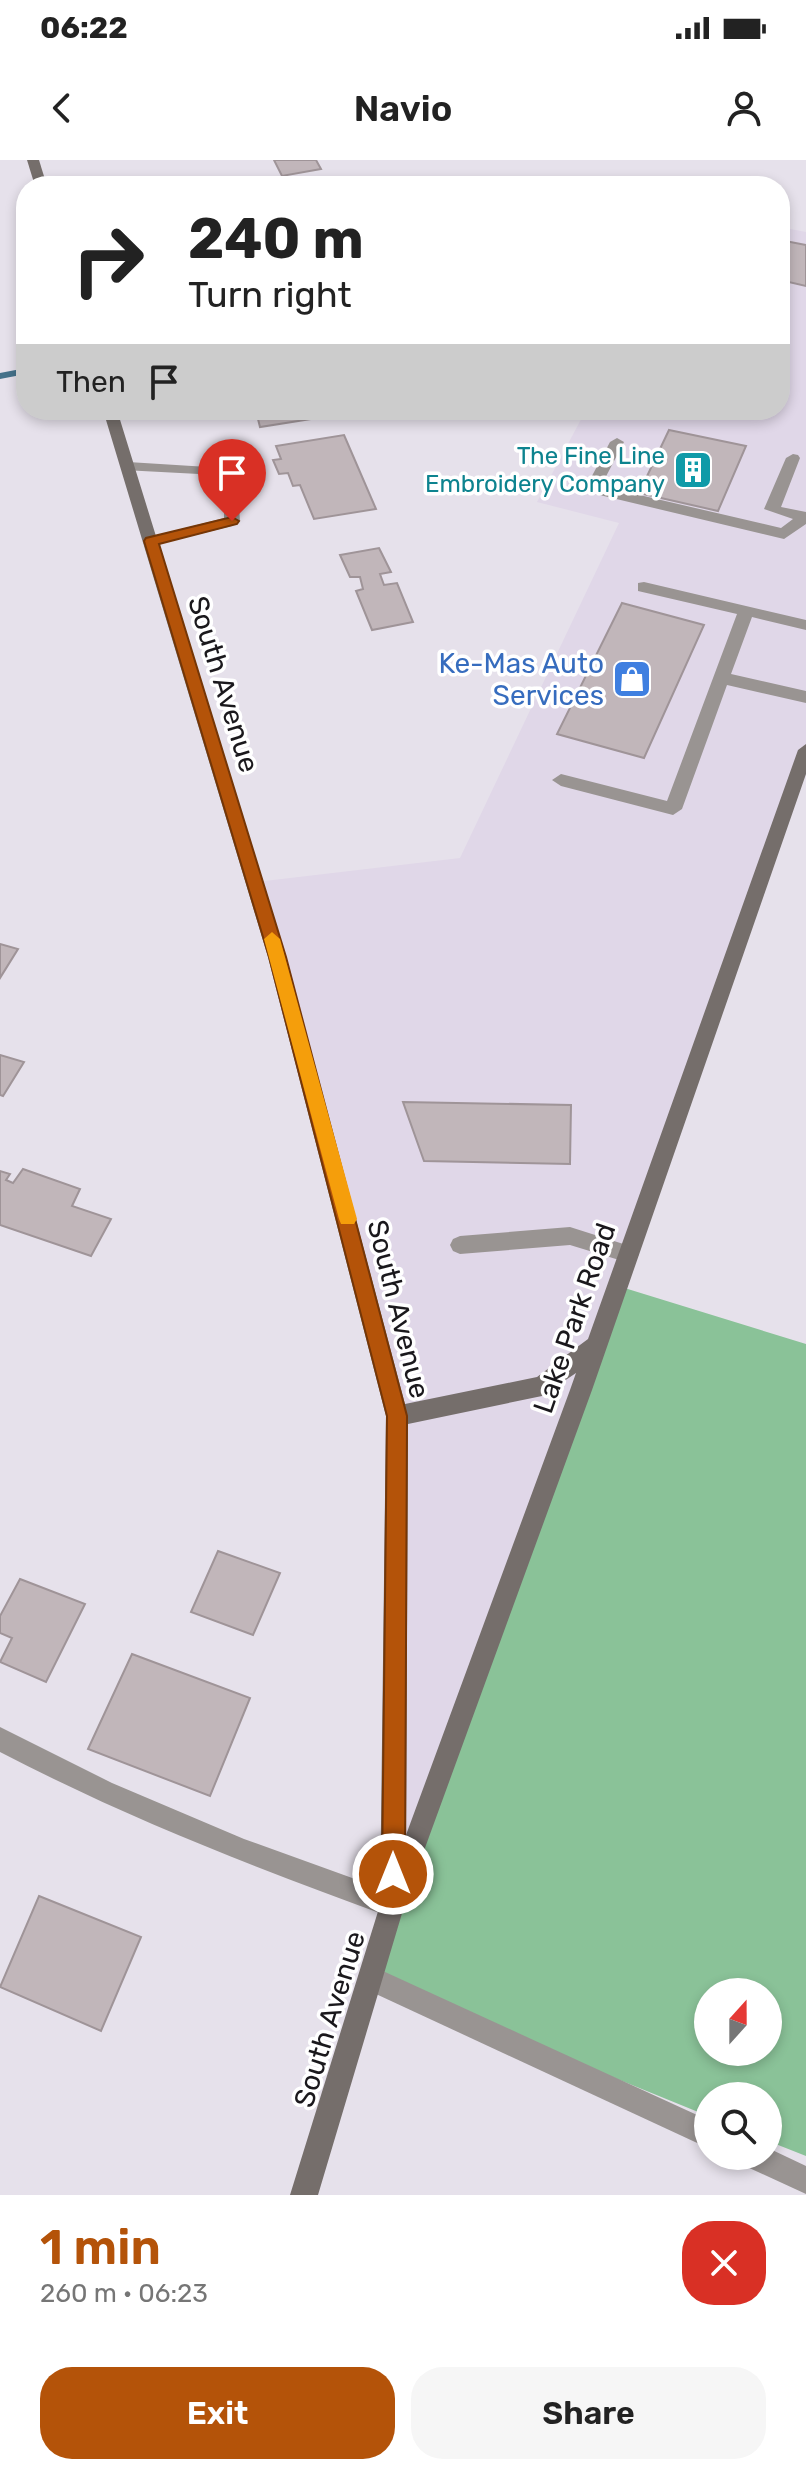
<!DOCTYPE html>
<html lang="en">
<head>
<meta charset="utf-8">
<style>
	body { margin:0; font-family:Rubik,sans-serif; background:#f6f6f6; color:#222; height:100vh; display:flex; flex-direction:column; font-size:30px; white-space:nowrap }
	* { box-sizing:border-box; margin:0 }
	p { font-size:26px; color:#767676 }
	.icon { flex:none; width:44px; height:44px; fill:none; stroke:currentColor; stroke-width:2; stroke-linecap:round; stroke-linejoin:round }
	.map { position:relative; height:2035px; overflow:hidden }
	.panel { display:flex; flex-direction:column; background:#fff; flex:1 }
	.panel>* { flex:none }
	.hud { position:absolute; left:16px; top:16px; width:774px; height:244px; border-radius:32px; box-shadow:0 4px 12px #0003; background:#fff; color:#222; overflow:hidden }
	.needle { width:52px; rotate:21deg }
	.buttons { position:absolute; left:694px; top:1818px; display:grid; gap:16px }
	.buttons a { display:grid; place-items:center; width:88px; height:88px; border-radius:50%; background:#fff; box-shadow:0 4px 12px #0003; font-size:40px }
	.pin { position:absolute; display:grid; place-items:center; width:68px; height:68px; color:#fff; margin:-82px -34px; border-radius:50% 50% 50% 0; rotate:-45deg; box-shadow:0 0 8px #0007 }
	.pin .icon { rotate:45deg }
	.me { position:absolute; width:88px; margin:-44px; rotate:0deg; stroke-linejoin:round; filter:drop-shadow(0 0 6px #0008) }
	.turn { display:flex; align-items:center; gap:28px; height:168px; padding:0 40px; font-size:36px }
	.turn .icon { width:104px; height:104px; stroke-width:2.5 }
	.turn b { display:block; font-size:56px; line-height:68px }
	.then { display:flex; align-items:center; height:76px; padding:0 40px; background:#0003; gap:16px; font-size:30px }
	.round { display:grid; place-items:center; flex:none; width:84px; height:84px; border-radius:32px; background:#f6f6f6 }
	.head { display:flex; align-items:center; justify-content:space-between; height:136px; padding:0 40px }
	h1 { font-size:48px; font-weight:600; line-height:60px; color:#b45309 }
	.action { display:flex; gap:16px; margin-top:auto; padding:16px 40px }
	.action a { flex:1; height:92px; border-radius:32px; background:#b45309; color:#fff; font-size:32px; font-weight:600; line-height:92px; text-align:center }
	.action a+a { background:#f6f6f6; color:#222 }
	.status { display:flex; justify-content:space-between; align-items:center; height:56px; padding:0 40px; background:#fff; direction:ltr }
	.status svg { height:22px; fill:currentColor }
	header { display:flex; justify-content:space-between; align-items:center; height:104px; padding:0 40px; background:#fff; font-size:36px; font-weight:600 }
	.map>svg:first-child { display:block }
</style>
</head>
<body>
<div class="status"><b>06:22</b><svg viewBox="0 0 49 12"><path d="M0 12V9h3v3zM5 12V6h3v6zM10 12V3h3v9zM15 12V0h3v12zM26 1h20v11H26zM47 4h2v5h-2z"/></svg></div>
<header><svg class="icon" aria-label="back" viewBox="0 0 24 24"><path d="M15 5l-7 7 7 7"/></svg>Navio<svg class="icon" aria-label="person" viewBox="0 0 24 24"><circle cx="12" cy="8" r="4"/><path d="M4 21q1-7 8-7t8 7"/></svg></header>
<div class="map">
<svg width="806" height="2035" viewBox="0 0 806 2035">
	<rect width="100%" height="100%" fill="#e6e1eb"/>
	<polygon fill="#e0d7e8" points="780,67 806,72 806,607 393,1745 397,1256 256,722 460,698 619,363 537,342 586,250 780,250"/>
	<path fill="#8ac298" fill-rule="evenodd" d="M 618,1126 L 806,1184 L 806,1996 L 768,1981 L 768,1936 L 708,1936 L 708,1956 L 372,1819 ZM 708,1832 L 768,1832 L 768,1892 L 708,1892 Z"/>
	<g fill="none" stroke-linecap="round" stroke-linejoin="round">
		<polygon fill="#45728b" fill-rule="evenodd" points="26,208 26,214 0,219 0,213"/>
	</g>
	<g fill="#c1b6ba" stroke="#9f9498" stroke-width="2">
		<polygon points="274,0 316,0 321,9 282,16"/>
		<polygon points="780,80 806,85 806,126 780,120"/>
		<polygon points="243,250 322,250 324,257 260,267 257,255 245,257"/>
		<polygon points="669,270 746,286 718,351 639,333"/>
		<polygon points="344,275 376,349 314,359 300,325 293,326 288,313 279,314 273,300 281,299 276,286"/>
		<polygon points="379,388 391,412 380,414 384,425 397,423 413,462 372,470 356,431 363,429 360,417 350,417 340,395"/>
		<polygon points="622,443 704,465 644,598 557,574"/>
		<polygon points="0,784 18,789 0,818"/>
		<polygon points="0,895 24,902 3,936 0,935"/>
		<polygon points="403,942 571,945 570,1004 424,1001"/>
		<polygon points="23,1009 80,1029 72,1046 111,1059 91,1096 0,1065 0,1011 10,1014 6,1020 13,1023"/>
		<polygon points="218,1391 280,1413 253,1475 191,1452"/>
		<polygon points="20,1419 85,1444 46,1522 0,1502 12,1478 0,1473 0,1456"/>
		<polygon points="132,1494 250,1538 210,1636 88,1589"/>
		<polygon points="39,1736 141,1777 101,1871 0,1827"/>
	</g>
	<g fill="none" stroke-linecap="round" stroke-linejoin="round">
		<g fill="#999492" fill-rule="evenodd">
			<polygon points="617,278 624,282 601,326 781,368 793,359 764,349 786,298 793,294 798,295 800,298 781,347 806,352 806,364 784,379 587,332 585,329 610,282"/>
			<polygon points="128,302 208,307 238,332 240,361 232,366 151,386 146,384 146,378 224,358 224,334 199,314 123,310 121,307"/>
			<polygon points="644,422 806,460 806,470 752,457 731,514 806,531 806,543 727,525 682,649 673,655 561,626 552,620 561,614 667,641 737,454 638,431 638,423"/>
			<polygon points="570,1067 636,1088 639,1094 636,1100 629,1103 570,1085 460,1094 453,1091 450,1085 453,1079 460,1076"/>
			<path d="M 0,1567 L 112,1623 L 244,1679 L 402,1736 L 406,1745 L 402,1754 L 393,1758 C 256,1708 129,1659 0,1592 Z"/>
			<polygon points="372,1806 708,1960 708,1988 363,1828 359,1819 363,1810"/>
			<polygon points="768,1988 806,2006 806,2034 745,2006 741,1996 768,1996"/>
		</g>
		<g fill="#756e6b" fill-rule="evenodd">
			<polygon points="27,0 39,0 47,26 35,26"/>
			<path d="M 103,250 L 117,250 L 286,797 L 405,1244 L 537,1217 L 588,1179 L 798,590 L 806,584 L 806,614 L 592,1230 L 406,1740 L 318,2035 L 290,2035 L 380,1745 L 386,1256 L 268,797 ZM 576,1213 L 570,1230 L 406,1675 L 408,1264 L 542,1236 Z"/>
		</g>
	</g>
	<polygon fill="#b45309" stroke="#753606" stroke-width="2" points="232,357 239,361 237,364 159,384 286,797 407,1256 405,1714 401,1722 393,1725 385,1722 382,1714 387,1256 269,797 144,381 146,378"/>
	<polygon fill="#f59e0b" points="272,772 280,779 357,1059 354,1064 341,1064 339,1059 264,779"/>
	<defs>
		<g id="building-square" transform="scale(2)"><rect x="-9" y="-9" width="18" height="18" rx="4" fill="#0f9aa8" stroke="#fff"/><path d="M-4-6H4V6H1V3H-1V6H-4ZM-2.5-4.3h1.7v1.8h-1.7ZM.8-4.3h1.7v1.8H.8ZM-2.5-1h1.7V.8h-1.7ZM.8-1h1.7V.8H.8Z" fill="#fff"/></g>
		<g id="shop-square" transform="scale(2)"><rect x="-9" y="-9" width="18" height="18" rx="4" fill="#3f7fe0" stroke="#fff"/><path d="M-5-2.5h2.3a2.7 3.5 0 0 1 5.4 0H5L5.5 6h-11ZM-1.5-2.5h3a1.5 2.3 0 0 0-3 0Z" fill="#fff"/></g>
	</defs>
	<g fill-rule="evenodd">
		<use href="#building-square" x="693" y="310"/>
		<use href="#shop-square" x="632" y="519"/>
	</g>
	<g text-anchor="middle" stroke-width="7" stroke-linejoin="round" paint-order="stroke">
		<g font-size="24" fill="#0d838f" stroke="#fff" text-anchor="end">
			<text x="665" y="304">The Fine Line<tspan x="665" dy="28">Embroidery Company</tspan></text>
		</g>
		<g font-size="28" fill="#366cbe" stroke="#fff" text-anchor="end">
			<text x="604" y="513">Ke-Mas Auto<tspan x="604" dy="32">Services</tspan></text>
		</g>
		<g font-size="28" fill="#1a181c" stroke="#fff">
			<text transform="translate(224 524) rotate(73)" y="10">South Avenue</text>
			<text transform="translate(399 1149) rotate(76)" y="10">South Avenue</text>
			<text transform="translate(574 1158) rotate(-71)" y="10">Lake Park Road</text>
			<text transform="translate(329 1859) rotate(-73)" y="10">South Avenue</text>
		</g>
	</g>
</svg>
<div class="buttons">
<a><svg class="needle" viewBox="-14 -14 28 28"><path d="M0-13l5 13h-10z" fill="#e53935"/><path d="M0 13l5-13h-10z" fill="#767676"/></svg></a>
<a><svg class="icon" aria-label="search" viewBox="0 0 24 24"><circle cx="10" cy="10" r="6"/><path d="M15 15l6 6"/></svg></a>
</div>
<div class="pin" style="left:232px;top:361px;background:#d93025"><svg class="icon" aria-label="arrive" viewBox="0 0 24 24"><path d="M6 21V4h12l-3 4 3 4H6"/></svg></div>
<svg class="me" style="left:393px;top:1714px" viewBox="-20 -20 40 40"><circle r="17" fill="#b45309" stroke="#fff" stroke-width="3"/><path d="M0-11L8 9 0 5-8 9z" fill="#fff"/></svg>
<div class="hud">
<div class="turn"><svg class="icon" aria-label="right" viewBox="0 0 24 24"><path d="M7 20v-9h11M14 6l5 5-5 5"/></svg><div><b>240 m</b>Turn right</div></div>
<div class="then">Then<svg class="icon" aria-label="arrive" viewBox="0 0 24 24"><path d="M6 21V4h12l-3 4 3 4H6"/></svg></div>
</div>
</div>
<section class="panel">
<div class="head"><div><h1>1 min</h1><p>260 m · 06:23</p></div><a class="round" style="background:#d93025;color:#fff"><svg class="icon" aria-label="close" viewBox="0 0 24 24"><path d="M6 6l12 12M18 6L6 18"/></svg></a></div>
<div class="action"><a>Exit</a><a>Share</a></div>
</section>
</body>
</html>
